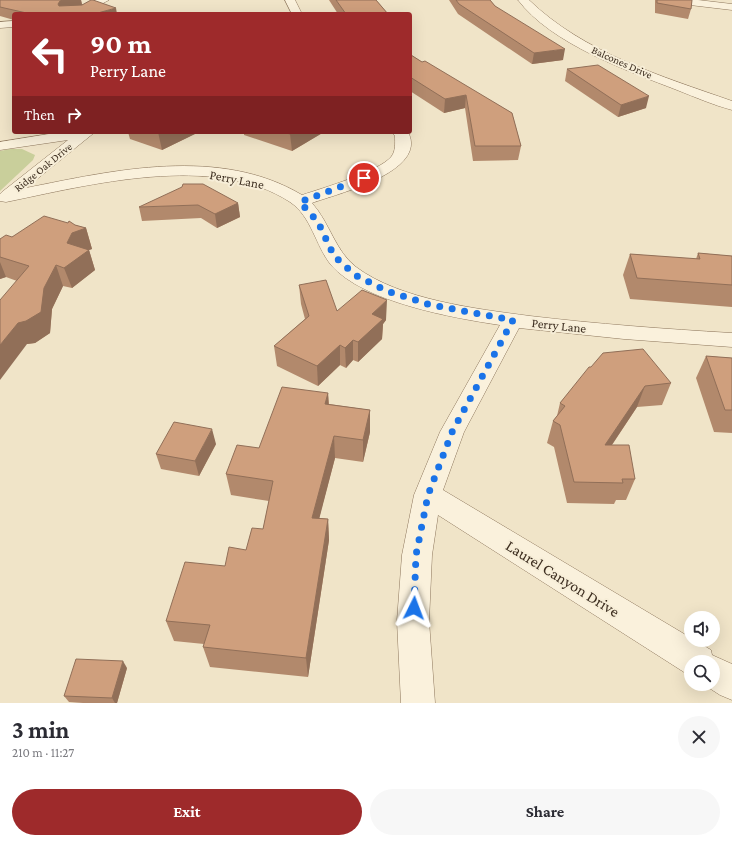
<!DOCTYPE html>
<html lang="en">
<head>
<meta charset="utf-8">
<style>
	body { margin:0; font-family:"Crimson Pro",serif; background:#f7f7f7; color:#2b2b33; height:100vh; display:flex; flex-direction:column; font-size:15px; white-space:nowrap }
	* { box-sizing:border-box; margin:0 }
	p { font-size:13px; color:#7c7c81 }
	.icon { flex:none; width:22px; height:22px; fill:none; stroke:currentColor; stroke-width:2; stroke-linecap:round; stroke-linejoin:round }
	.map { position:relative; height:703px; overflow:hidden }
	.details { display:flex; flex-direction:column; background:#fff; flex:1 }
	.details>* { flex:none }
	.banner { position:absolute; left:12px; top:12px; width:400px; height:122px; border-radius:4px; box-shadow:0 4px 16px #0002; background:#9e2a2b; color:#fff; overflow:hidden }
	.buttons { position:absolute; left:684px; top:611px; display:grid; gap:8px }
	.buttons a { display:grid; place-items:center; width:36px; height:36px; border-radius:50%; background:#fff; box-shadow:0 4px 16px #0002; font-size:20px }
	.pin { position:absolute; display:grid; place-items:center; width:34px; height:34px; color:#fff; margin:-17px; border:2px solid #fff; border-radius:50%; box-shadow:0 1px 4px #0007 }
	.me { position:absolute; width:44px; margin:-22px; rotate:3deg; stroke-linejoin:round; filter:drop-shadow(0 0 3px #0008) }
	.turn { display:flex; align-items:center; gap:14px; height:84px; padding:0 12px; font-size:18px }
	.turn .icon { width:52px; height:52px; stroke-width:2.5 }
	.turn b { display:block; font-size:28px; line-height:34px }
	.then { display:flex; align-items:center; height:38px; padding:0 12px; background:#0003; gap:8px; font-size:15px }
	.round { display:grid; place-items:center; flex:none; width:42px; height:42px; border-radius:21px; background:#f7f7f7 }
	.overview { display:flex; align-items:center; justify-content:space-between; height:68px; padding:0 12px }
	h1 { font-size:24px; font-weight:700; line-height:30px }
	.button { display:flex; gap:8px; margin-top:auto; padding:8px 12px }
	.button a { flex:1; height:46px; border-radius:24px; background:#9e2a2b; color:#fff; font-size:16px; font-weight:700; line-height:46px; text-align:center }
	.button a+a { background:#f7f7f7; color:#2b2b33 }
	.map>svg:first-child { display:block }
</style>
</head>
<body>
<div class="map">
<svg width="732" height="703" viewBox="0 0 732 703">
	<rect width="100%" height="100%" fill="#f0e4c8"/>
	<polygon fill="#c9cf9b" points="10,149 22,149 35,155 33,160 0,191 0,151"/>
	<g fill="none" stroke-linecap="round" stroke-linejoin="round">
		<g stroke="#8d765c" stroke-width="1">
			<g id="minor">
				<polygon points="96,0 109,0 84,13 62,14 63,12 77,9"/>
				<polygon points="285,0 295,0 302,14 292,14"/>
				<polygon points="668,0 698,0 732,4 732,10 673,3"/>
				<polygon points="14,21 14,27 0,28 0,22"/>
				<path d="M 61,132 L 95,132 L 26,188 C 115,170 220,146 302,195 C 323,188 378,172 391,157 C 396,151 395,143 395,136 L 392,132 L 408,132 C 429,172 336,194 312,203 C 330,223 335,251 356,267 C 400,300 477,309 530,316 C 597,324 664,329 732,333 L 732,347 L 624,339 L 519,328 L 464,432 L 443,490 L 711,650 L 712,655 L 732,664 L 732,700 L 720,695 L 703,684 L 713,684 L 713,662 L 691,662 L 691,675 L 687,674 L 438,515 L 432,555 L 429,621 L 435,703 L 401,703 L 397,621 L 402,555 L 414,495 L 440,432 L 500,325 C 453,318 363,302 331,265 C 315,245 312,217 290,202 C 214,152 89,185 6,202 L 0,201 L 0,194 L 2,192 L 68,140 L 0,150 L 0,142 Z"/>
			</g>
		</g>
		<g stroke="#8d765c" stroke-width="1">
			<path id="tertiary" d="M 518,0 L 529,0 C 584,53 661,76 732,101 L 732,110 C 713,105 695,97 677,90 C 628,71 551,44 518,0 Z"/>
		</g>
		<use href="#minor" fill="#faf1dc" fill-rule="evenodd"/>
		<use href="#tertiary" fill="#faf1dc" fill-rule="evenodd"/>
	</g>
	<g fill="#b2896c">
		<polygon points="0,0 81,0 82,4 117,14 14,14 14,20 0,16"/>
		<polygon points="329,0 376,0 388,14 338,14"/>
		<polygon points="449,0 490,0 495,6 563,60 532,64 458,14"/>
		<polygon points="655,0 692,0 691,9 688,19 655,13"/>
		<polygon points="410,54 411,55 422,62 512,113 521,146 518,160 473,161 465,108 444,113 410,91"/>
		<polygon points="567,69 646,108 618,117 565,81"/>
		<polygon points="128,132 199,132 162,150 130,139"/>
		<polygon points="244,132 324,132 292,151 244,135"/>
		<polygon points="238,203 240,217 217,228 201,218 142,221 139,207"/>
		<polygon points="75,225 86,228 92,249 89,250 95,270 72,288 63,286 52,309 50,333 35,343 27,344 17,281 6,277 0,279 0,239"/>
		<polygon points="698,253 732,256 732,307 630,299 623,275 630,254 696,259"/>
		<polygon points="299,285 337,311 386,320 383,324 382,339 358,362 353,360 346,368 340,365 318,386 277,366 274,346 305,319 301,304"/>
		<polygon points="706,356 732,358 732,433 714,432 696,378"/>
		<polygon points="591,367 671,383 662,405 637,407 612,445 635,479 626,500 616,500 614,504 567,503 554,447 547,443 553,421 557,416 560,403"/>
		<polygon points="328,393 329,404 370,410 370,432 363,462 335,458 319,518 328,519 329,540 308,677 210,667 203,647 204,644 174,641 166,621 225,566 246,550 263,529 269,501 231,495 226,474"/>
		<polygon points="216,444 199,476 161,469 156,454"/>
		<polygon points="127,668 117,703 83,703 69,702 64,696"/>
	</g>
	<g fill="#916f58">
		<polygon points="63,0 81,0 82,5 63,11 58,4 60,1"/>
		<polygon points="116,8 117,14 94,14"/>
		<polygon points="565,49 563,60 532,64 534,53"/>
		<polygon points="466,95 465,108 444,113 445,99"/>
		<polygon points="649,96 646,108 618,117 621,105"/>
		<polygon points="158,132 199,132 162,150"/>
		<polygon points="294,132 324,132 292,151 290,134"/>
		<polygon points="238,203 240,217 217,228 215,214"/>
		<polygon points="86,228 92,249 89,250 95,270 72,288 64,268 67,243 72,233"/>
		<polygon points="0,262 6,277 0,279"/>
		<polygon points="56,265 63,286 52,309 50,333 35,343 27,344 0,380 0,345 44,288"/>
		<polygon points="387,300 386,320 383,324 382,339 358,362 358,342 372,314"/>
		<polygon points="353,340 353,360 346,368 345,348"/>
		<polygon points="340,345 340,365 318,386 317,366"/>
		<polygon points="645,386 637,407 597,467 605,445"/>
		<polygon points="328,393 329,415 325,404"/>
		<polygon points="370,410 370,432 363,462 363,440"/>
		<polygon points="212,429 216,444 199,476 195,461"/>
		<polygon points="334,436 335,458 314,539 312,518"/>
		<polygon points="328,519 329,540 308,677 306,658"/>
		<polygon points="123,661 127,668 117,703 115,703 112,698"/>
	</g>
	<g fill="#cf9f7d" stroke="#916f58">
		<polygon points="0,0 63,0 60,1 58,4 59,6 82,5 91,0 93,0 116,8 94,14 31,14 0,7"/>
		<polygon points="336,0 376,0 388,14 346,14"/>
		<polygon points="456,0 490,0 495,6 565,49 534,53 459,4"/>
		<polygon points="657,0 692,0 691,9 657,3"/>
		<polygon points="410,54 411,55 422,62 425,61 512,113 521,146 475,146 466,95 445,99 410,77"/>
		<polygon points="598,65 649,96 621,105 567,69"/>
		<polygon points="283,132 294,132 290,134"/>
		<polygon points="183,184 203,184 238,203 215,214 198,205 139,207 182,187"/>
		<polygon points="44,216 68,223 69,221 75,225 86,228 72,233 67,243 89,250 64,268 56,265 44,288 41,312 26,321 18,323 0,345 0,300 29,266 0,257 0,239 6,235 12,237"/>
		<polygon points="698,253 732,256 732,285 637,278 630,254 700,259"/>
		<polygon points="326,280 337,311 362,290 387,300 372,314 383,319 358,342 353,340 345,348 340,345 317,366 274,346 309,316 299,285"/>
		<polygon points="643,349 671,383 645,386 605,445 629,445 635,479 622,479 623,483 574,482 560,425 553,421 565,406 560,403 589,367 591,367 603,353"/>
		<polygon points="706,356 732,358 732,410 725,410"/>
		<polygon points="282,387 328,393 325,404 370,410 363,440 334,436 312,518 328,519 306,658 203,647 210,625 166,621 185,562 225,566 229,547 246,550 252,528 263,529 273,481 226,474 237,445 259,448"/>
		<polygon points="174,422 212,429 195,461 156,454"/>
		<polygon points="76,659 123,661 112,698 64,696"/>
	</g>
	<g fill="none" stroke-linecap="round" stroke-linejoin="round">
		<polyline stroke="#1a73e8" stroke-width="7" stroke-dasharray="0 12.6" points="364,178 300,202 318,222 334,256 355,275 387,291 431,305 513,320 452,432 428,495 416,555 414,608"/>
	</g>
	<g text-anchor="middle" stroke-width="4" stroke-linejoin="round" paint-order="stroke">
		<g font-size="11" fill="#3d2e20" stroke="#f7eed8">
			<text transform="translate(622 62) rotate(24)" y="4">Balcones Drive</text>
			<text transform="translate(43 167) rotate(-39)" y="4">Ridge Oak Drive</text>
		</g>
		<g font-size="13" fill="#3d2e20" stroke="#f7eed8">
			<text transform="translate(237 179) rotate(11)" y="5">Perry Lane</text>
			<text transform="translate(559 325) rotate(6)" y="5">Perry Lane</text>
		</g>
		<g font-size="16" fill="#3d2e20" stroke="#f7eed8">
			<text transform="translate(563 578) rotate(32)" y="6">Laurel Canyon Drive</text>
		</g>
	</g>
</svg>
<div class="buttons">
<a><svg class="icon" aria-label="sound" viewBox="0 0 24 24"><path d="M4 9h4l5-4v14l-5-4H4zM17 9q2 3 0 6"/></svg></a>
<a><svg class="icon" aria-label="search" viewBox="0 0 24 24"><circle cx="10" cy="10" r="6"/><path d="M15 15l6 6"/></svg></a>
</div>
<div class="pin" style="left:364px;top:178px;background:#d93025"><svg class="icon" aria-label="arrive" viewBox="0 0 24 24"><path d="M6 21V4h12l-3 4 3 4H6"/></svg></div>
<svg class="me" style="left:414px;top:608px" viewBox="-20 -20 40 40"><path d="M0-17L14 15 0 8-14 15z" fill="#1a73e8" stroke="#fff" stroke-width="4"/></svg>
<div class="banner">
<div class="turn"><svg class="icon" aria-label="left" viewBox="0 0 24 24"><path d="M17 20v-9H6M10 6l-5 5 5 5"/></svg><div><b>90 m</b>Perry Lane</div></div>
<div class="then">Then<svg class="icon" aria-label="right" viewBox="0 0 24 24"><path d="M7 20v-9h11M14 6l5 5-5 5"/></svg></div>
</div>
</div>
<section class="details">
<div class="overview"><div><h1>3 min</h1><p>210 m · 11:27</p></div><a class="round"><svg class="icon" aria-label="close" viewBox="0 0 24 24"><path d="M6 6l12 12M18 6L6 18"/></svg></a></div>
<div class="button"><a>Exit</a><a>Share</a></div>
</section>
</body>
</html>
